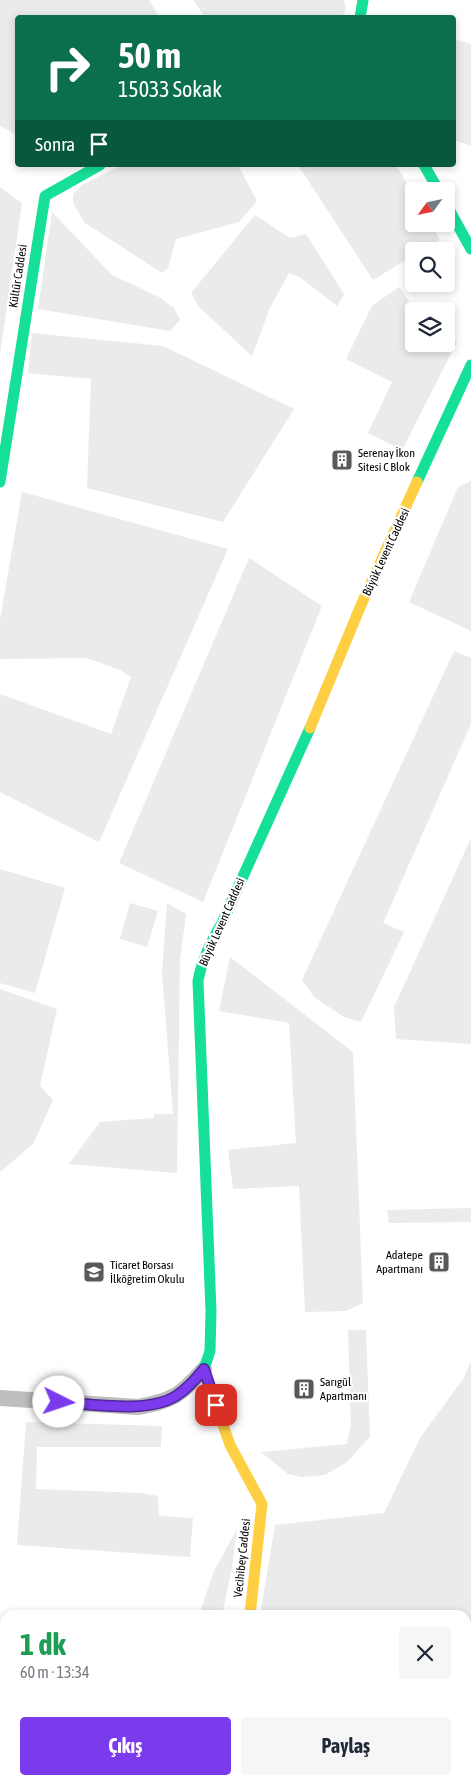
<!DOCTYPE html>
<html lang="tr">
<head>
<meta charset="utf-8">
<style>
	body { margin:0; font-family:"Asap Condensed",sans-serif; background:#f6f6f7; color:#1f2937; height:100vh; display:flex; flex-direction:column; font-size:19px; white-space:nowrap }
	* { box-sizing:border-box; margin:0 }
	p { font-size:16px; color:#747a83 }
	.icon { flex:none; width:28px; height:28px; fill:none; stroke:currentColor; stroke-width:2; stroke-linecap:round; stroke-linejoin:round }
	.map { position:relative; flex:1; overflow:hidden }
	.details { position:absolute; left:0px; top:1610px; width:471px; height:175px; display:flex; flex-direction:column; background:#fff; border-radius:15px 15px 0 0; box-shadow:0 2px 8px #0003 }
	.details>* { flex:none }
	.banner { position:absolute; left:15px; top:15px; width:441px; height:152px; border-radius:5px; box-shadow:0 2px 8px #0003; background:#0b6e4f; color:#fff; overflow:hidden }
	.needle { width:32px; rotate:237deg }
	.buttons { position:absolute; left:405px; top:182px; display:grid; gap:10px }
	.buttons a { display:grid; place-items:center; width:50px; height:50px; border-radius:5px; background:#fff; box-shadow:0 2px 8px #0003; font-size:25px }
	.pin { position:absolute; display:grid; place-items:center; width:42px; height:42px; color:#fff; margin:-21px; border-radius:10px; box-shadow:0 2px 8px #0006 }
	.me { position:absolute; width:55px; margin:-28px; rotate:94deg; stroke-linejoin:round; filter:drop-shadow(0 0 4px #0008) }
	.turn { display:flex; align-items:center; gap:18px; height:105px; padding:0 20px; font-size:22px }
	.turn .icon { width:65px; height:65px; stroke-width:2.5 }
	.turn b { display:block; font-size:35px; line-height:42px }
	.then { display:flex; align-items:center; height:48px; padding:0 20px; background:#0003; gap:10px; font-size:19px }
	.round { display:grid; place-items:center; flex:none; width:52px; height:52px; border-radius:5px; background:#f6f6f7 }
	.head { display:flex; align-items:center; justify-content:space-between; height:85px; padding:0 20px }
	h1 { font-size:30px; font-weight:700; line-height:38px; color:#1e9e55 }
	.cta { display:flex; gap:10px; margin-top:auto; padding:10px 20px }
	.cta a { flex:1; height:58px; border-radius:5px; background:#7c3aed; color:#fff; font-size:20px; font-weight:700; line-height:58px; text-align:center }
	.cta a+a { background:#f6f6f7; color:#1f2937 }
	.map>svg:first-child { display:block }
</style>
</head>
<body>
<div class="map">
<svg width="471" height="1785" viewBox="0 0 471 1785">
	<rect width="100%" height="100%" fill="#fff"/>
	<g fill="#ebebeb">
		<polygon points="0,0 149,0 159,17 18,18 17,135 0,126"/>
		<polygon points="194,0 344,0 346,9 342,17 204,17"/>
		<polygon points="454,39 471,44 471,146 454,140"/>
		<polygon points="122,165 238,165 257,201 239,222 176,239 168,268 162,273 85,223 73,203 73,194 82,185"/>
		<polygon points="298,165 396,165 414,195 414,224 431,224 440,240 420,251 414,251 414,255 373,280"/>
		<polygon points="0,187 22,203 0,355"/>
		<polygon points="52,212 112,275 159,297 174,308 180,320 170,331 38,309"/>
		<polygon points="255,215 290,238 306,234 344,294 337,306 301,278 289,273 270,308 252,356 199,307 191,293"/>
		<polygon points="399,287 416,311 414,311 414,344 446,344 446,336 457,342 402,450 368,433 392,382 346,359 372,306"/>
		<polygon points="32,333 163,346 294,409 223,522 87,488 91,379 28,373"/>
		<polygon points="471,481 471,631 409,602 458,487"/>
		<polygon points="22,492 228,549 99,842 0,792 0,694 111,734 131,677 120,670 87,658 0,659 0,620"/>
		<polygon points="249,558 322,606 203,902 119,863"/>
		<polygon points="454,651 471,658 471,724 383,923 404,932 361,1022 344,1017 314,997 302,980"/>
		<polygon points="471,838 471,1044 396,1039 394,1007"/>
		<polygon points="0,869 65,888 35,993 0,983"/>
		<polygon points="130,903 158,911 147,947 120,939"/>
		<polygon points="167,903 186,914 180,960 177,1173 69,1164 100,1122 154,1118 154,1114 173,1114 162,973"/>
		<polygon points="230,957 353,1052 363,1303 346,1311 305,1312 299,1186 233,1189 228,1150 296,1143 289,1023 219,1011"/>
		<polygon points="0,989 57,1009 40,1086 53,1100 33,1144 0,1172"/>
		<polygon points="471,1208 471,1222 389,1223 387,1210"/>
		<polygon points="348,1330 366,1330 370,1437 347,1462 325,1475 301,1477 288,1474 261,1452 347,1444 351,1425"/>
		<polygon points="471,1361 471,1785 232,1785 232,1781 228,1785 220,1785 233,1780 466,1780 466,1615 260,1615 275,1525 384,1513 420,1438 463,1379"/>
		<polygon points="26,1422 162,1426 161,1447 37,1447 36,1489 141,1493 158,1496 159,1516 193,1518 190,1557 17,1545"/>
		<polygon points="237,1529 232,1567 222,1615 199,1615 214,1571"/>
		<polygon points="88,1780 138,1780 122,1785 81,1785"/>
	</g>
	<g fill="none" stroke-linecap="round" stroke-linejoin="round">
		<path stroke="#bebebe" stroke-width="16" d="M 0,1398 L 138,1407 C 172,1401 181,1395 204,1369"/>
		<g stroke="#16e098" stroke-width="11">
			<polyline points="360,18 363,0"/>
			<polyline points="424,165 439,191"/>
			<polyline points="446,204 471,249"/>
			<polyline points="0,482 45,196 100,165"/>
			<polyline points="417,482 471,365"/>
			<path d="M 207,1379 L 204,1369 L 210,1351 L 211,1311 L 198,981 C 202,959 211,942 222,923 L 310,728"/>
			<polyline points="216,1780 216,1785"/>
		</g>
		<g stroke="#ffcf43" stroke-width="11">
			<polyline points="310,728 361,605 417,482"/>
			<polyline points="207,1379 230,1445 262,1504 250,1615"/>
		</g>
	</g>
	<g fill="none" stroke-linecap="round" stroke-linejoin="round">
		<g stroke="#51269a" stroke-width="12">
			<path id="route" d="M 59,1402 C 93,1404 147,1414 176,1396 C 187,1389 196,1379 204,1369 L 216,1405"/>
		</g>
		<use href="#route" stroke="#7c3aed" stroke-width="9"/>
	</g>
	<defs>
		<g id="building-square" transform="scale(1.125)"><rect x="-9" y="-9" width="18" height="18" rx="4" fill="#595959" stroke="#fff"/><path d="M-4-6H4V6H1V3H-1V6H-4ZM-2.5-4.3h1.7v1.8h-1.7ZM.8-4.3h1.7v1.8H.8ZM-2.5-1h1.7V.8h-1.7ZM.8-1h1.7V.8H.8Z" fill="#fff"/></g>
		<g id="school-square" transform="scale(1.125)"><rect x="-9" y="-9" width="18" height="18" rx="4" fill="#595959" stroke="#fff"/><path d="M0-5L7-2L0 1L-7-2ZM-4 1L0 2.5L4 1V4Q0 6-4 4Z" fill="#fff"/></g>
	</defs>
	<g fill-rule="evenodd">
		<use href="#building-square" x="342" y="460"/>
		<use href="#building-square" x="439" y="1262"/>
		<use href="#school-square" x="94" y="1272"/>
		<use href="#building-square" x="304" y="1389"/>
	</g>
	<g text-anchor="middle" stroke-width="4.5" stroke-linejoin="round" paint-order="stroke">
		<g font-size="12" fill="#000" stroke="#fff">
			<text transform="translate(18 276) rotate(-81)" y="4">Kültür Caddesi</text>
			<text transform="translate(386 552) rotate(-65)" y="4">Büyük Levent Caddesi</text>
			<text transform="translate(222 922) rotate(-66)" y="4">Büyük Levent Caddesi</text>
			<text transform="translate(242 1558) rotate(-84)" y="4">Vecihibey Caddesi</text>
		</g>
		<g font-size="12" fill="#000" stroke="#fff" text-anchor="start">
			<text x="358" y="457">Serenay İkon<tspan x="358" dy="14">Sitesi C Blok</tspan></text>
			<text x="423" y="1259" text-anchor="end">Adatepe<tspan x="423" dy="14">Apartmanı</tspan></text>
			<text x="110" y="1269">Ticaret Borsası<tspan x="110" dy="14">İlköğretim Okulu</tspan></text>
			<text x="320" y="1386">Sarıgül<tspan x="320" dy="14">Apartmanı</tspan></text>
		</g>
	</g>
</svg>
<div class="buttons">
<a><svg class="needle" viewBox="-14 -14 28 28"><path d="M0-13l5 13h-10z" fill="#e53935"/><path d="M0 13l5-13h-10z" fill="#747a83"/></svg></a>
<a><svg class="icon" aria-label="search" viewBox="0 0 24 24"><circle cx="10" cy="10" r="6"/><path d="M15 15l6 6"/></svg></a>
<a><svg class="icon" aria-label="layers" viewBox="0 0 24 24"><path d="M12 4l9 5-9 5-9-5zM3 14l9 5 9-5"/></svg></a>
</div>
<div class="pin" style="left:216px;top:1405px;background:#d93025"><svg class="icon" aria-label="arrive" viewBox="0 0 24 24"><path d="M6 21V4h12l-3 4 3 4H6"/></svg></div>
<svg class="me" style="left:59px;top:1402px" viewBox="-20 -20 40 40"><circle r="19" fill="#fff"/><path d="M0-13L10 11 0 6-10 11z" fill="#7c3aed"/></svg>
<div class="banner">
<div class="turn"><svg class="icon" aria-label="right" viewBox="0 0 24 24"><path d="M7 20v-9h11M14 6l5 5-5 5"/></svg><div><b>50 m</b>15033 Sokak</div></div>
<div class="then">Sonra<svg class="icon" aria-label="arrive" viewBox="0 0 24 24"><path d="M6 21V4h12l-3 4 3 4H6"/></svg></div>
</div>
<section class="details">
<div class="head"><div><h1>1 dk</h1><p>60 m · 13:34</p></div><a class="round"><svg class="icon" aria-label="close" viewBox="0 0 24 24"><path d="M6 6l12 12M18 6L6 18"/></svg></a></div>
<div class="cta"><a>Çıkış</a><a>Paylaş</a></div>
</section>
</div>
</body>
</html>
